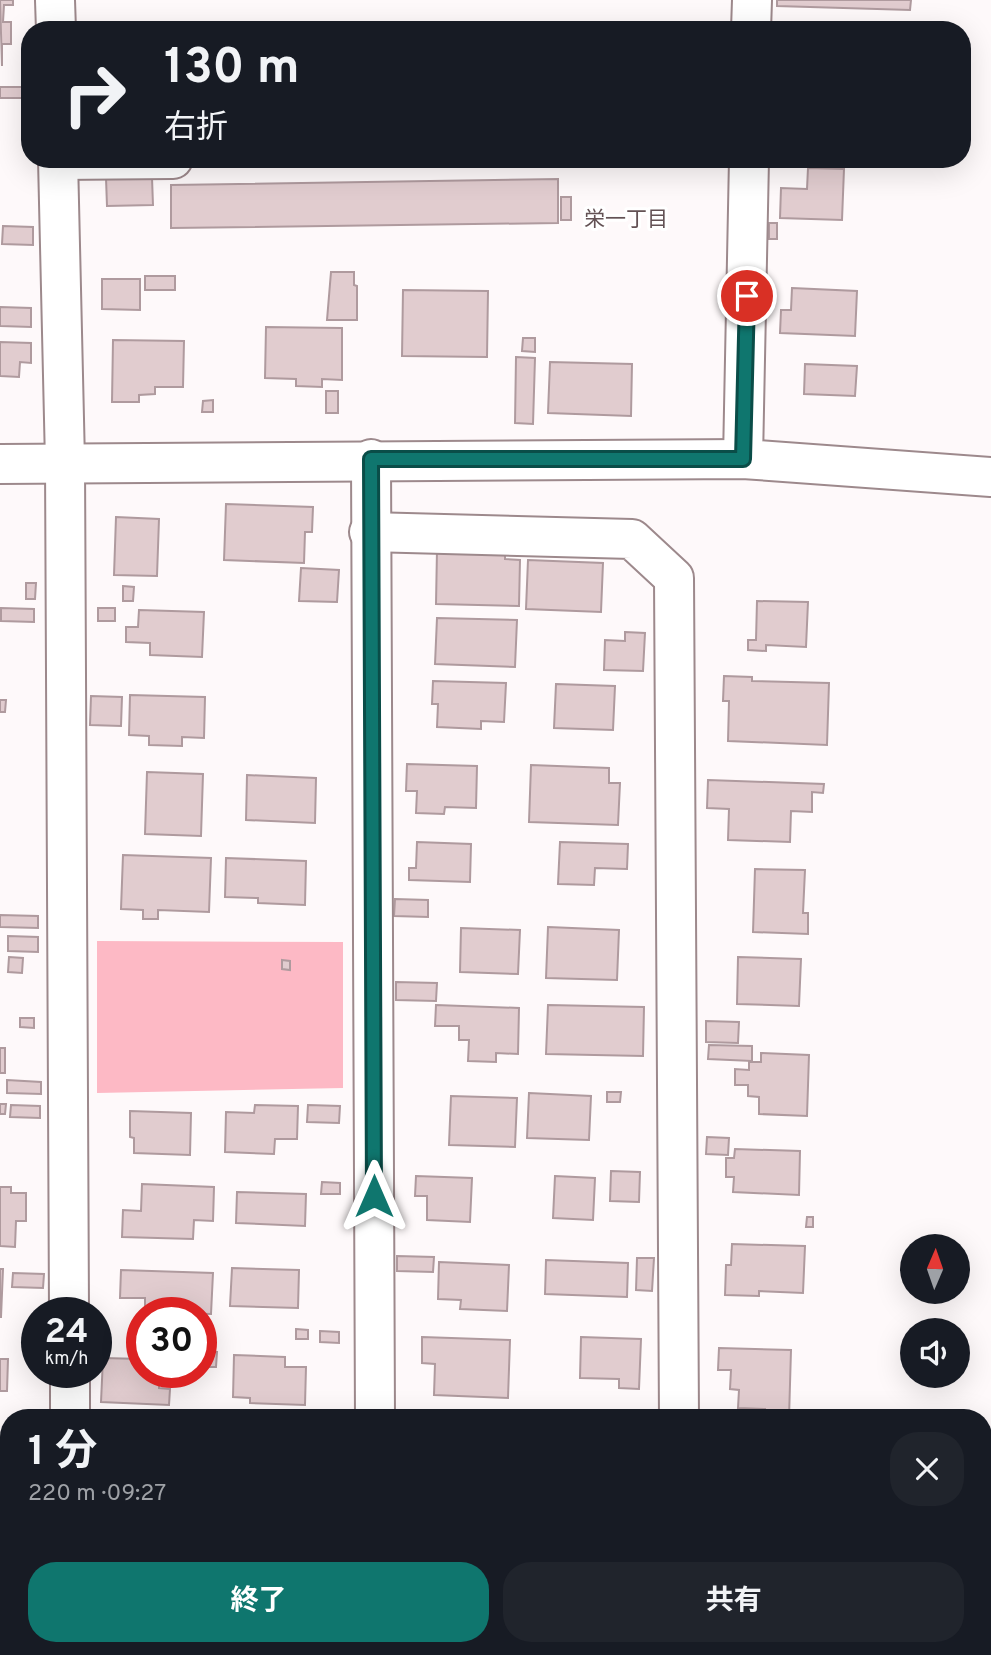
<!DOCTYPE html>
<html lang="ja">
<head>
<meta charset="utf-8">
<style>
	body { margin:0; font-family:Overpass,"Noto Sans JP",sans-serif; background:#20242c; color:#f1f3f6; height:100vh; display:flex; flex-direction:column; font-size:26px; white-space:nowrap }
	* { box-sizing:border-box; margin:0 }
	p { font-size:23px; color:#9ea1a6 }
	.icon { flex:none; width:38px; height:38px; fill:none; stroke:currentColor; stroke-width:2; stroke-linecap:round; stroke-linejoin:round }
	.map { position:relative; flex:1; overflow:hidden }
	.details { position:absolute; left:0px; top:1409px; width:992px; height:247px; display:flex; flex-direction:column; background:#171b24; border-radius:28px 28px 0 0; box-shadow:0 7px 28px #0002 }
	.details>* { flex:none }
	.hud { position:absolute; left:21px; top:21px; width:950px; height:147px; border-radius:28px; box-shadow:0 7px 28px #0002; background:#171b24; color:#f1f3f6; overflow:hidden }
	.needle { width:46px; rotate:2deg }
	.tools { position:absolute; left:900px; top:1234px; display:grid; gap:14px }
	.tools a { display:grid; place-items:center; width:70px; height:70px; border-radius:50%; background:#171b24; box-shadow:0 7px 28px #0002; font-size:35px }
	.speed { position:absolute; left:21px; top:1297px; display:flex; gap:14px; font-size:35px; font-weight:700; text-align:center }
	.speed>* { display:grid; place-content:center; width:91px; height:91px; border-radius:50%; background:#171b24; box-shadow:0 7px 28px #0002; line-height:1 }
	.speed small { font-size:18px; font-weight:400 }
	.speed .limit { border:10px solid #d22; background:#fff; color:#111 }
	.pin { position:absolute; display:grid; place-items:center; width:60px; height:60px; color:#fff; margin:-30px; border:4px solid #fff; border-radius:50%; box-shadow:0 2px 7px #0007 }
	.me { position:absolute; width:77px; margin:-38px; rotate:0deg; stroke-linejoin:round; filter:drop-shadow(0 0 5px #0008) }
	.turn { display:flex; align-items:center; gap:24px; height:147px; padding:0 28px; font-size:32px }
	.turn .icon { width:91px; height:91px; stroke-width:2.5 }
	.turn b { display:block; font-size:49px; line-height:60px }
	.round { display:grid; place-items:center; flex:none; width:74px; height:74px; border-radius:28px; background:#20242c }
	.head { display:flex; align-items:center; justify-content:space-between; height:119px; padding:0 28px }
	h1 { font-size:42px; font-weight:700; line-height:52px }
	.cta { display:flex; gap:14px; margin-top:auto; padding:14px 28px }
	.cta a { flex:1; height:80px; border-radius:28px; background:#0f766e; color:#fff; font-size:28px; font-weight:700; line-height:80px; text-align:center }
	.cta a+a { background:#20242c; color:#f1f3f6 }
	.map>svg:first-child { display:block }
</style>
</head>
<body>
<div class="map">
<svg width="991" height="1655" viewBox="0 0 991 1655">
	<rect width="100%" height="100%" fill="#fef9fa"/>
	<polygon fill="#fdb9c5" points="97,941 343,942 343,1088 97,1093"/>
	<g fill="#e1cccf" stroke="#af9a9e" stroke-width="2">
		<polygon points="0,0 13,0 13,5 4,5 3,22 11,22 11,44 2,44 2,66"/>
		<polygon points="777,0 911,0 910,10 777,6"/>
		<rect x="0" y="87" width="30" height="11"/>
		<polygon points="808,168 844,169 842,220 780,218 781,188 807,189"/>
		<polygon points="106,178 152,178 153,205 107,206"/>
		<polygon points="558,179 558,223 171,228 171,185"/>
		<rect x="561" y="197" width="10" height="23"/>
		<rect x="769" y="223" width="8" height="16"/>
		<polygon points="3,226 33,227 33,245 2,244"/>
		<polygon points="331,272 354,272 354,285 357,286 357,320 327,320"/>
		<rect x="145" y="276" width="30" height="14"/>
		<polygon points="102,279 140,279 140,310 102,309"/>
		<polygon points="792,288 857,291 855,336 780,333 781,310 791,310"/>
		<polygon points="403,290 488,291 487,357 402,356"/>
		<polygon points="0,307 31,308 31,327 0,326"/>
		<polygon points="266,327 342,328 342,380 322,379 322,387 296,386 296,379 265,378"/>
		<polygon points="523,338 535,338 535,352 522,351"/>
		<polygon points="113,340 184,341 183,387 155,387 155,394 139,395 139,402 112,402"/>
		<polygon points="0,342 31,343 31,363 20,362 19,377 0,376"/>
		<polygon points="516,357 535,358 533,424 515,423"/>
		<polygon points="550,362 632,364 631,416 548,413"/>
		<polygon points="805,364 857,366 855,396 804,394"/>
		<rect x="326" y="391" width="12" height="22"/>
		<polygon points="213,400 213,412 202,412 203,401"/>
		<polygon points="226,504 313,507 312,532 305,532 304,563 224,560"/>
		<polygon points="116,517 159,519 157,576 114,575"/>
		<polygon points="437,550 505,552 505,559 520,560 519,606 436,604"/>
		<polygon points="528,560 603,563 601,612 526,609"/>
		<polygon points="301,568 339,570 337,602 299,601"/>
		<polygon points="26,583 36,583 35,599 26,599"/>
		<polygon points="123,586 134,587 133,601 123,601"/>
		<polygon points="757,601 808,602 806,647 766,645 766,651 748,650 748,640 756,640"/>
		<polygon points="1,608 34,609 34,622 1,621"/>
		<rect x="98" y="608" width="17" height="13"/>
		<polygon points="139,610 204,612 202,657 150,655 150,643 126,642 126,627 138,627"/>
		<polygon points="437,618 517,620 515,667 435,664"/>
		<polygon points="625,632 645,633 643,671 604,670 605,640 625,641"/>
		<polygon points="724,676 752,677 752,681 829,683 827,745 728,741 729,701 723,701"/>
		<polygon points="433,681 506,683 504,722 481,721 481,729 437,727 438,704 432,704"/>
		<polygon points="556,684 615,686 613,730 554,728"/>
		<polygon points="130,695 205,697 204,738 182,737 182,746 149,745 149,736 129,735"/>
		<polygon points="91,696 122,697 121,726 90,725"/>
		<polygon points="0,700 6,700 5,712 0,712"/>
		<polygon points="407,764 477,766 476,808 445,807 444,814 416,813 417,791 406,791"/>
		<polygon points="531,765 609,768 609,783 620,783 618,825 529,822"/>
		<polygon points="147,772 203,774 201,836 145,834"/>
		<polygon points="247,775 316,778 315,823 246,820"/>
		<polygon points="708,780 824,784 823,793 812,792 812,812 791,811 790,842 728,840 729,809 707,808"/>
		<polygon points="417,842 471,844 470,882 409,880 409,868 416,868"/>
		<polygon points="560,842 628,844 627,869 595,868 594,885 558,884"/>
		<polygon points="123,855 211,858 209,912 158,910 158,919 143,919 143,910 121,909"/>
		<polygon points="226,858 306,861 305,905 258,903 258,898 225,897"/>
		<polygon points="755,869 805,870 803,913 808,913 808,934 753,932"/>
		<polygon points="395,899 428,900 428,917 394,916"/>
		<polygon points="0,915 38,916 38,928 0,927"/>
		<polygon points="548,927 619,930 617,980 546,978"/>
		<polygon points="461,928 520,930 518,974 460,972"/>
		<polygon points="8,936 38,937 38,952 8,951"/>
		<polygon points="9,957 23,958 22,973 8,972"/>
		<polygon points="738,957 801,959 799,1006 737,1004"/>
		<polygon points="282,960 290,961 290,970 282,969"/>
		<polygon points="396,982 437,983 436,1001 396,1000"/>
		<polygon points="436,1005 519,1008 518,1054 496,1053 496,1062 468,1061 469,1040 459,1040 459,1026 435,1026"/>
		<polygon points="548,1005 644,1007 643,1056 546,1054"/>
		<polygon points="20,1018 34,1018 34,1028 20,1027"/>
		<polygon points="706,1021 739,1022 738,1043 706,1042"/>
		<polygon points="709,1045 752,1046 752,1061 708,1059"/>
		<rect x="0" y="1048" width="5" height="25"/>
		<polygon points="761,1053 809,1055 807,1116 759,1114 759,1097 748,1096 748,1085 735,1085 735,1069 749,1070 749,1062 761,1062"/>
		<polygon points="7,1080 41,1082 41,1094 7,1093"/>
		<polygon points="607,1092 621,1092 620,1102 607,1102"/>
		<polygon points="529,1093 591,1096 589,1140 527,1138"/>
		<polygon points="451,1096 517,1098 515,1147 449,1145"/>
		<polygon points="0,1104 6,1104 5,1114 0,1114"/>
		<polygon points="11,1105 40,1106 40,1118 10,1117"/>
		<polygon points="255,1105 298,1106 297,1139 275,1139 274,1154 225,1152 226,1112 254,1113"/>
		<polygon points="308,1105 340,1106 339,1123 307,1122"/>
		<polygon points="130,1111 191,1113 190,1155 134,1153 134,1138 130,1137"/>
		<polygon points="707,1137 729,1138 728,1155 706,1154"/>
		<polygon points="735,1149 800,1151 799,1195 733,1192 734,1177 726,1177 726,1158 734,1158"/>
		<polygon points="611,1171 640,1172 639,1202 610,1201"/>
		<polygon points="416,1176 472,1178 470,1222 427,1220 427,1196 415,1196"/>
		<polygon points="555,1176 595,1178 593,1220 553,1218"/>
		<polygon points="322,1182 340,1183 340,1194 321,1194"/>
		<polygon points="142,1184 214,1187 213,1221 194,1220 193,1239 122,1237 123,1210 141,1211"/>
		<polygon points="0,1187 11,1187 11,1193 26,1193 26,1221 16,1221 15,1247 0,1246"/>
		<polygon points="237,1192 306,1194 305,1226 236,1223"/>
		<polygon points="807,1217 813,1217 813,1227 806,1227"/>
		<polygon points="732,1244 805,1246 803,1293 759,1291 759,1296 725,1295 726,1265 731,1265"/>
		<polygon points="397,1256 434,1257 433,1272 397,1271"/>
		<polygon points="637,1258 654,1258 652,1291 636,1290"/>
		<polygon points="546,1260 628,1263 627,1297 545,1294"/>
		<polygon points="439,1262 509,1265 507,1311 460,1309 461,1300 438,1299"/>
		<polygon points="232,1268 299,1270 298,1308 230,1306"/>
		<polygon points="0,1269 3,1269 1,1317 0,1317"/>
		<polygon points="121,1270 213,1273 211,1314 145,1312 145,1298 120,1298"/>
		<polygon points="13,1273 44,1274 43,1288 12,1287"/>
		<polygon points="296,1329 308,1330 308,1339 296,1339"/>
		<polygon points="320,1331 339,1332 339,1343 320,1342"/>
		<polygon points="422,1337 510,1340 508,1398 434,1395 435,1364 422,1363"/>
		<polygon points="581,1337 641,1339 639,1389 619,1388 619,1379 580,1378"/>
		<polygon points="719,1348 791,1350 789,1418 765,1417 765,1409 738,1408 739,1390 730,1389 731,1370 718,1370"/>
		<polygon points="201,1351 217,1352 216,1367 201,1367"/>
		<polygon points="234,1355 285,1357 285,1367 306,1367 305,1405 250,1403 250,1398 233,1397"/>
		<polygon points="103,1358 142,1359 142,1372 159,1372 159,1388 170,1389 169,1405 101,1402"/>
		<polygon points="0,1359 8,1359 7,1391 0,1391"/>
		<polygon points="0,1626 4,1627 4,1641 9,1641 9,1655 0,1655"/>
		<polygon points="147,1647 203,1647 202,1655 130,1655 147,1654"/>
		<polygon points="233,1647 303,1647 303,1652 233,1655"/>
		<polygon points="421,1647 516,1647 516,1655 439,1655 440,1651 421,1650"/>
		<polygon points="561,1647 614,1647 614,1655 544,1655 544,1651 561,1652"/>
	</g>
	<g fill="none" stroke-linecap="round" stroke-linejoin="round">
		<g stroke="#9d898c" stroke-width="42">
			<g id="minor">
				<polyline points="55,0 56,30"/>
				<polyline points="751,30 752,0"/>
				<polyline points="58,159 65,462 69,1312"/>
				<polyline points="58,160 173,159"/>
				<polyline points="371,459 375,1418"/>
				<polyline points="743,459 749,159"/>
				<polyline points="0,464 743,459 991,477"/>
				<polyline points="369,532 632,539 674,578 679,1418"/>
				<polyline points="70,1372 70,1418"/>
				<polyline points="0,1483 9,1483"/>
				<polyline points="72,1647 72,1655"/>
				<polyline points="377,1647 377,1655"/>
				<polyline points="681,1647 682,1655"/>
			</g>
		</g>
		<use href="#minor" stroke="#fff" stroke-width="38"/>
	</g>
	<g fill="none" stroke-linecap="round" stroke-linejoin="round">
		<g stroke="#0a4d48" stroke-width="18">
			<polyline id="route" points="374,1196 371,459 743,459 747,296"/>
		</g>
		<use href="#route" stroke="#0f766e" stroke-width="12"/>
	</g>
	<g text-anchor="middle" stroke-width="6" stroke-linejoin="round" paint-order="stroke">
		<g font-size="21" fill="#635154" stroke="#fff">
			<text x="626" y="226">栄一丁目</text>
		</g>
	</g>
</svg>
<div class="tools">
<a><svg class="needle" viewBox="-14 -14 28 28"><path d="M0-13l5 13h-10z" fill="#e53935"/><path d="M0 13l5-13h-10z" fill="#9ea1a6"/></svg></a>
<a><svg class="icon" aria-label="sound" viewBox="0 0 24 24"><path d="M4 9h4l5-4v14l-5-4H4zM17 9q2 3 0 6"/></svg></a>
</div>
<div class="speed"><div>24<small>km/h</small></div><div class="limit">30</div></div>
<div class="pin" style="left:747px;top:296px;background:#d93025"><svg class="icon" aria-label="arrive" viewBox="0 0 24 24"><path d="M6 21V4h12l-3 4 3 4H6"/></svg></div>
<svg class="me" style="left:374px;top:1196px" viewBox="-20 -20 40 40"><path d="M0-17L14 15 0 8-14 15z" fill="#0f766e" stroke="#fff" stroke-width="4"/></svg>
<div class="hud">
<div class="turn"><svg class="icon" aria-label="right" viewBox="0 0 24 24"><path d="M7 20v-9h11M14 6l5 5-5 5"/></svg><div><b>130 m</b>右折</div></div>
</div>
<section class="details">
<div class="head"><div><h1>1 分</h1><p>220 m · 09:27</p></div><a class="round"><svg class="icon" aria-label="close" viewBox="0 0 24 24"><path d="M6 6l12 12M18 6L6 18"/></svg></a></div>
<div class="cta"><a>終了</a><a>共有</a></div>
</section>
</div>
</body>
</html>
